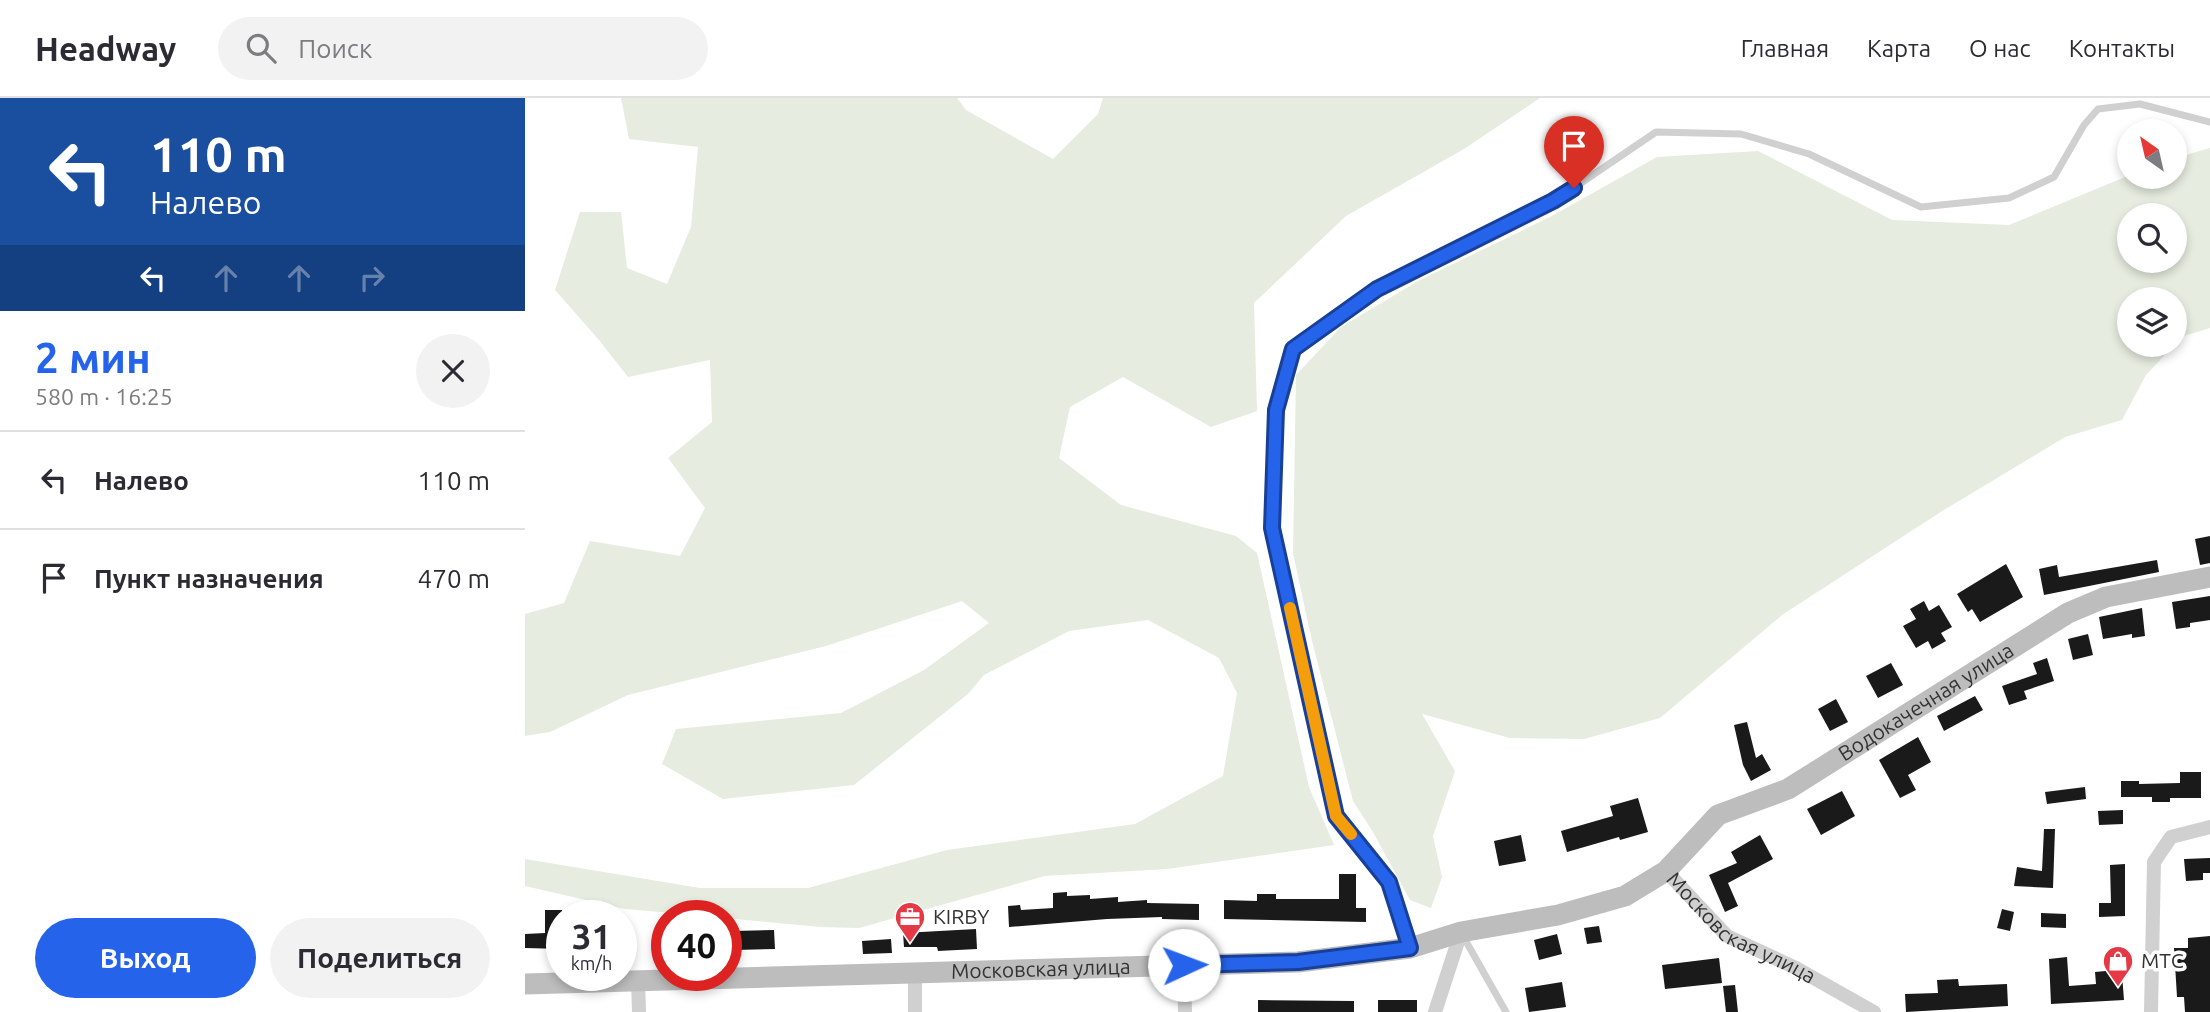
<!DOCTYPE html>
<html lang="ru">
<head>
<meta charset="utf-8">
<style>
	body { margin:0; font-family:Ubuntu,sans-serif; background:#f2f2f3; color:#2b2b33; height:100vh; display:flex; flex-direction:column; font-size:26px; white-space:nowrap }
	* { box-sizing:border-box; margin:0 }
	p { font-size:23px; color:#7c7c81 }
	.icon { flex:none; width:38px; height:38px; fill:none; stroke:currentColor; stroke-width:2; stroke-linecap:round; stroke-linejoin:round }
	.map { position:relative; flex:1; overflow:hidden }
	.drawer { display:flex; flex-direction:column; background:#fff; width:525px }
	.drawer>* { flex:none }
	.hud { background:#1a4fa0; color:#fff; overflow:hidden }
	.needle { width:46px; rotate:326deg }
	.fabs { position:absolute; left:1592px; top:21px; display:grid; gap:14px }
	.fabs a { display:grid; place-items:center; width:70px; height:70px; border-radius:50%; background:#fff; box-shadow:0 4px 10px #0003; font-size:35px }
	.speed { position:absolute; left:21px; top:802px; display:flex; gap:14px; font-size:35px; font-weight:700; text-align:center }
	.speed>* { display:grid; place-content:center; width:91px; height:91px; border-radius:50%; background:#fff; box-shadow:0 4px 10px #0003; line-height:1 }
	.speed small { font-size:18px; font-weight:400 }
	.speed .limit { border:10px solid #d22; background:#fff; color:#111 }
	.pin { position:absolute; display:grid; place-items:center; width:60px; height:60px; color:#fff; margin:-72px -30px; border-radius:50% 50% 50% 0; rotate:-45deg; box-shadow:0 0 7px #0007 }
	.pin .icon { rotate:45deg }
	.me { position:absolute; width:77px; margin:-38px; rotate:88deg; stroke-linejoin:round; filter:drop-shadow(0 0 5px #0008) }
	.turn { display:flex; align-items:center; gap:24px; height:147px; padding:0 35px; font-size:32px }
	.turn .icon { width:91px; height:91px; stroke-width:2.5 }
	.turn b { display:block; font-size:49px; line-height:60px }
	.lanes { display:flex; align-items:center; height:66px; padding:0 35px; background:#0003; justify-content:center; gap:35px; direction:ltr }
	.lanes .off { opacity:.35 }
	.round { display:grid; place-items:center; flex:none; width:74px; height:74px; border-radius:37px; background:#f2f2f3 }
	.head { display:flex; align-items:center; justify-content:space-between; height:119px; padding:0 35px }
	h1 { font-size:42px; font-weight:600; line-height:52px; color:#2563eb }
	.button { display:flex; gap:14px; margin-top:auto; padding:14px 35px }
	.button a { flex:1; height:80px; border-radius:42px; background:#2563eb; color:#fff; font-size:28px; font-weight:600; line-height:80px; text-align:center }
	.button a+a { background:#f2f2f3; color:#2b2b33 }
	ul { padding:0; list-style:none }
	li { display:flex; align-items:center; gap:21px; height:98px; padding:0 35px; border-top:2px solid #e1e1e2 }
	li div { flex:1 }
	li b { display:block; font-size:26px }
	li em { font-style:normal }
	header { display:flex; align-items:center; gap:42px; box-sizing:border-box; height:98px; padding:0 35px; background:#fff; border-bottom:2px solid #e1e1e2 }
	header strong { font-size:33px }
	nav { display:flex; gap:38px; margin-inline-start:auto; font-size:24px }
	.search { width:490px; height:63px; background:#f2f2f3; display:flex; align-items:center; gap:18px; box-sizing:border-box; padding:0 24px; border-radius:38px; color:#7c7c81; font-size:26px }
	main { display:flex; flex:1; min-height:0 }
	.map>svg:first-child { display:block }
</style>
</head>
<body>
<header>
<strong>Headway</strong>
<div class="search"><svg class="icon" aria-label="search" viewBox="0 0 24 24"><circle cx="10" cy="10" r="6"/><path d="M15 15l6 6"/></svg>Поиск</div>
<nav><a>Главная</a><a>Карта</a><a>О нас</a><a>Контакты</a></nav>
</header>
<main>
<section class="drawer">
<div class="hud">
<div class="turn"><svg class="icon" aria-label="left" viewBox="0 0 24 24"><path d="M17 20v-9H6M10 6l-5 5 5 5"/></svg><div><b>110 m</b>Налево</div></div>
<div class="lanes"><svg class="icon" aria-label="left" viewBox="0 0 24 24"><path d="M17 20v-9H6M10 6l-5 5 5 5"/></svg><svg class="icon off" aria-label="ahead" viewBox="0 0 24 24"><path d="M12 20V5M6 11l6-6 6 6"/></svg><svg class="icon off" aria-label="ahead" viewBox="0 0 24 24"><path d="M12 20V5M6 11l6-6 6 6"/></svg><svg class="icon off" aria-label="right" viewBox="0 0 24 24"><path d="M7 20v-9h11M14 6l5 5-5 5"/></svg></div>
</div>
<div class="head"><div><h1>2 мин</h1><p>580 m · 16:25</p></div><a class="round"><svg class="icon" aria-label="close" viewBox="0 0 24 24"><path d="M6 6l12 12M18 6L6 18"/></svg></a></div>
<ul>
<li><svg class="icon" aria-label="left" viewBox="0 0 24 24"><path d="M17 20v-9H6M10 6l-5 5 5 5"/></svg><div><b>Налево</b></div><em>110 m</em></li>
<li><svg class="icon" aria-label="arrive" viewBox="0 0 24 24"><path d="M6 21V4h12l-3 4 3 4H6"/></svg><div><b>Пункт назначения</b></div><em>470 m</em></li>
</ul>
<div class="button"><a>Выход</a><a>Поделиться</a></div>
</section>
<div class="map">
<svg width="1685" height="914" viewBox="0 0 1685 914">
	<rect width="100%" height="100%" fill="#fff"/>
	<g fill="#e6ecdf" fill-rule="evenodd">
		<polygon points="96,0 432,0 441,12 528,61 573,16 578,0 1015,0 939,51 821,118 729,205 732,313 686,329 598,279 545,309 534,360 596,407 711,438 732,455 784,689 809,747 642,771 520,778 334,830 295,829 201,820 201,817 170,817 100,811 0,788 0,761 175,790 283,790 422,752 610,726 698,678 712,595 694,560 623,522 544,533 459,577 443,596 329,687 198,701 137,666 151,631 316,615 399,572 464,525 437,503 301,548 103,597 25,634 0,638 0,516 39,505 65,443 155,458 180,410 143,360 187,324 185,262 103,279 74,242 30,192 55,114 96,114 102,170 142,186 166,129 173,49 104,41"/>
		<path d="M 1685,50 L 1685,230 L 1656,239 L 1650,245 L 1650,201 L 1605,201 L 1605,247 L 1649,247 L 1621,277 L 1597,322 L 1540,339 L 1414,415 L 1257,517 L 1135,620 L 1059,641 L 985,640 L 897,616 L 930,673 L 908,738 L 917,779 L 906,810 L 885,802 L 848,734 L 828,703 L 787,543 L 768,455 L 771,277 L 816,229 L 895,182 L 1025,119 L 1132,59 L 1233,53 L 1367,122 L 1484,127 L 1605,77 L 1605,79 L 1650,79 L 1650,60 ZM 1605,117 L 1650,117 L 1650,163 L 1605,163 Z"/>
	</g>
	<g fill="#1a1a1a">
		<polygon points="1685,438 1685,465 1675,467 1670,441"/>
		<polygon points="1632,462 1634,474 1519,497 1514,471 1532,467 1534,479"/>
		<polygon points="1481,466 1498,499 1455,524 1447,511 1443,514 1432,496"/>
		<polygon points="1685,498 1685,522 1665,525 1665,529 1651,531 1647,504"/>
		<polygon points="1399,503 1404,513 1414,507 1427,529 1416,535 1421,543 1407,551 1403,543 1391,550 1378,528 1391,521 1385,511"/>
		<polygon points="1617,510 1620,538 1607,540 1607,536 1578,541 1574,519"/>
		<polygon points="1563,536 1568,557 1548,562 1543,541"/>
		<polygon points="1522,560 1529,583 1499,593 1502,601 1484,607 1477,588 1512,576 1508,565"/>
		<polygon points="1366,565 1378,587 1353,600 1341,578"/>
		<polygon points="1450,598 1458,612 1419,633 1412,618"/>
		<polygon points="1311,601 1323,624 1305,633 1293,611"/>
		<polygon points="1222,624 1231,660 1237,656 1246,672 1226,683 1218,667 1209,627"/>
		<polygon points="1393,639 1406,664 1383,677 1391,692 1375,700 1354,662"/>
		<polygon points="1655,674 1676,674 1676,700 1645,700 1645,704 1627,704 1627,699 1596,699 1596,683 1614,683 1614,686 1655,685"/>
		<polygon points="1560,689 1561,701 1522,706 1520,694"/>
		<polygon points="1317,693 1330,718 1296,737 1282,711"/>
		<polygon points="1113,700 1123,734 1095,742 1094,739 1042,754 1036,733 1088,718 1085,708"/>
		<polygon points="1598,712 1598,726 1574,727 1573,713"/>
		<polygon points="1519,731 1530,731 1528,790 1489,788 1492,769 1517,773"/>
		<polygon points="996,737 1001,763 974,768 969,743"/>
		<polygon points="1235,737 1248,761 1203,785 1213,808 1200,814 1184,777 1212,765 1206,754"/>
		<polygon points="1685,760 1685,775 1678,775 1678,782 1661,783 1659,761"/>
		<polygon points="1600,766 1600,818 1574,819 1574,805 1586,805 1585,767"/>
		<polygon points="814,776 831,776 831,810 841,810 841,824 699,821 699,802 732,803 732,796 751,796 751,801 814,801"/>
		<polygon points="542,794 542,798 565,797 565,801 593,799 593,804 622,802 622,805 674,806 674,822 637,821 637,819 582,821 484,829 483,808 495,807 496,812 528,810 528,795"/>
		<polygon points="1477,811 1489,814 1485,833 1472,830"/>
		<polygon points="20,812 37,812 37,851 0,850 0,836 20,835"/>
		<polygon points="1516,815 1541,816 1541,830 1516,829"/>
		<polygon points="1074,828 1077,844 1062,846 1059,830"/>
		<polygon points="451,831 452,851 413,853 412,849 379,849 378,835"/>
		<polygon points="249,832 250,851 210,852 209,833"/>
		<polygon points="1032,836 1037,856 1014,862 1009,842"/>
		<polygon points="1685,838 1685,914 1660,914 1659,899 1652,899 1649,850 1663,850 1663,840"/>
		<polygon points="366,841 367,855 338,856 337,843"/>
		<polygon points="1542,859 1544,888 1571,886 1570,874 1591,872 1591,876 1597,876 1599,902 1526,906 1524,861"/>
		<polygon points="1194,860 1197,885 1140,891 1137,867"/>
		<polygon points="1433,881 1434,888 1482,886 1483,908 1381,914 1380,896 1413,895 1412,882"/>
		<polygon points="1037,884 1041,909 1004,914 1000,890"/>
		<polygon points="1210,887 1213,914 1201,914 1198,888"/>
		<polygon points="733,902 829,903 829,914 733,914"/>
		<rect x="853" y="902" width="39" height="12"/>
	</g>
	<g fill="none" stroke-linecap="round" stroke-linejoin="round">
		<g stroke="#d0d0d0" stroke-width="7">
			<polyline points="938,838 981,914"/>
			<polyline points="883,846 864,784 811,718 747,430 751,311 768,251 852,191 1028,104 1131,34 1216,36 1284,56 1396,109 1484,100 1529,79 1559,27 1573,11 1615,6 1685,24"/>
		</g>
		<g stroke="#d0d0d0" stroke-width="14">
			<path id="s1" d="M 1141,773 L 1202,838 L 1271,870 L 1349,914"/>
			<polyline points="659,867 660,914"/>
			<polyline points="390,875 390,914"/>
			<polyline points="113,883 114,914"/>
			<polyline points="910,914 936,834"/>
			<polyline points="1626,914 1629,764 1646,739 1685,729"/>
		</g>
		<path stroke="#bdbdbd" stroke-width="21" id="s2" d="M 0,886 L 773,864 L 885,850 L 936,834 L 1033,817 L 1100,798 L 1141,773 L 1193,717 L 1263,691 L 1543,515 L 1581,499 L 1685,479"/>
	</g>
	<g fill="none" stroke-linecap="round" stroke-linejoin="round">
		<g stroke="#184099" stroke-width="18">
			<polyline id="route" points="659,867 773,864 885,850 864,784 811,718 747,430 751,312 768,251 852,191 1028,103 1049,90"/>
		</g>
		<use href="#route" stroke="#2563eb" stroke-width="12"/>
		<polyline stroke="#f59e0b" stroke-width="12" points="765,510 811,718 826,736"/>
	</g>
	<defs>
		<g id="office-pin" transform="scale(1.575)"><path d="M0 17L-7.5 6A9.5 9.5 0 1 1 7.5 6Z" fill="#e63946" stroke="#fff"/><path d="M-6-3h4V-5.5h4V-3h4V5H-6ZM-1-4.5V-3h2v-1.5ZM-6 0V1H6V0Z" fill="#fff"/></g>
		<g id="shop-pin" transform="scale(1.575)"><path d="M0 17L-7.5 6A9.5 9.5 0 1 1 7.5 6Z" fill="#e63946" stroke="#fff"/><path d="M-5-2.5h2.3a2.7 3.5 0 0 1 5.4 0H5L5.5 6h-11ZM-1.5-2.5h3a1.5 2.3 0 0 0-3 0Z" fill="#fff"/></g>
	</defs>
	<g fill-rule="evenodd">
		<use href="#office-pin" x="385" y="819"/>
		<use href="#shop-pin" x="1593" y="863"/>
	</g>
	<g text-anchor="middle" stroke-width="7" stroke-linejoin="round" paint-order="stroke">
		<g font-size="21" fill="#333" stroke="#fff">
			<text dy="7" stroke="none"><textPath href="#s2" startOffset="1470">Водокачечная улица</textPath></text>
			<text dy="7" stroke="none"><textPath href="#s1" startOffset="96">Московская улица</textPath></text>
			<text dy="7" stroke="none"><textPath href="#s2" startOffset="516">Московская улица</textPath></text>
		</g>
		<g font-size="21" fill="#333" stroke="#fff" text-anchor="start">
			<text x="408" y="826">KIRBY</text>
			<text x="1616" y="870">МТС</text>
		</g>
	</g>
</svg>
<div class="fabs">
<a><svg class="needle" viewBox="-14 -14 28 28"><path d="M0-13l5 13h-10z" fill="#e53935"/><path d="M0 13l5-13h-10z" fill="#7c7c81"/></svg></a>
<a><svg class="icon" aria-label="search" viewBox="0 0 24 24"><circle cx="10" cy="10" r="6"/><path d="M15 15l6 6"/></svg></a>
<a><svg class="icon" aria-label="layers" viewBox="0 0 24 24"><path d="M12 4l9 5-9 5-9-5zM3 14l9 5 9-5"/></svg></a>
</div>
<div class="speed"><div>31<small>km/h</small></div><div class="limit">40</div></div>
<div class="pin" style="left:1049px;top:90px;background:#d93025"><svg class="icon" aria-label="arrive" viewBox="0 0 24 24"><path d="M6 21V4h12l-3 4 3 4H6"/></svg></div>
<svg class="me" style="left:659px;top:867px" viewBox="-20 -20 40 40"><circle r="19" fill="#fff"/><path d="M0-13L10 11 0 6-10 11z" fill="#2563eb"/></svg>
</div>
</main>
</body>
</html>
